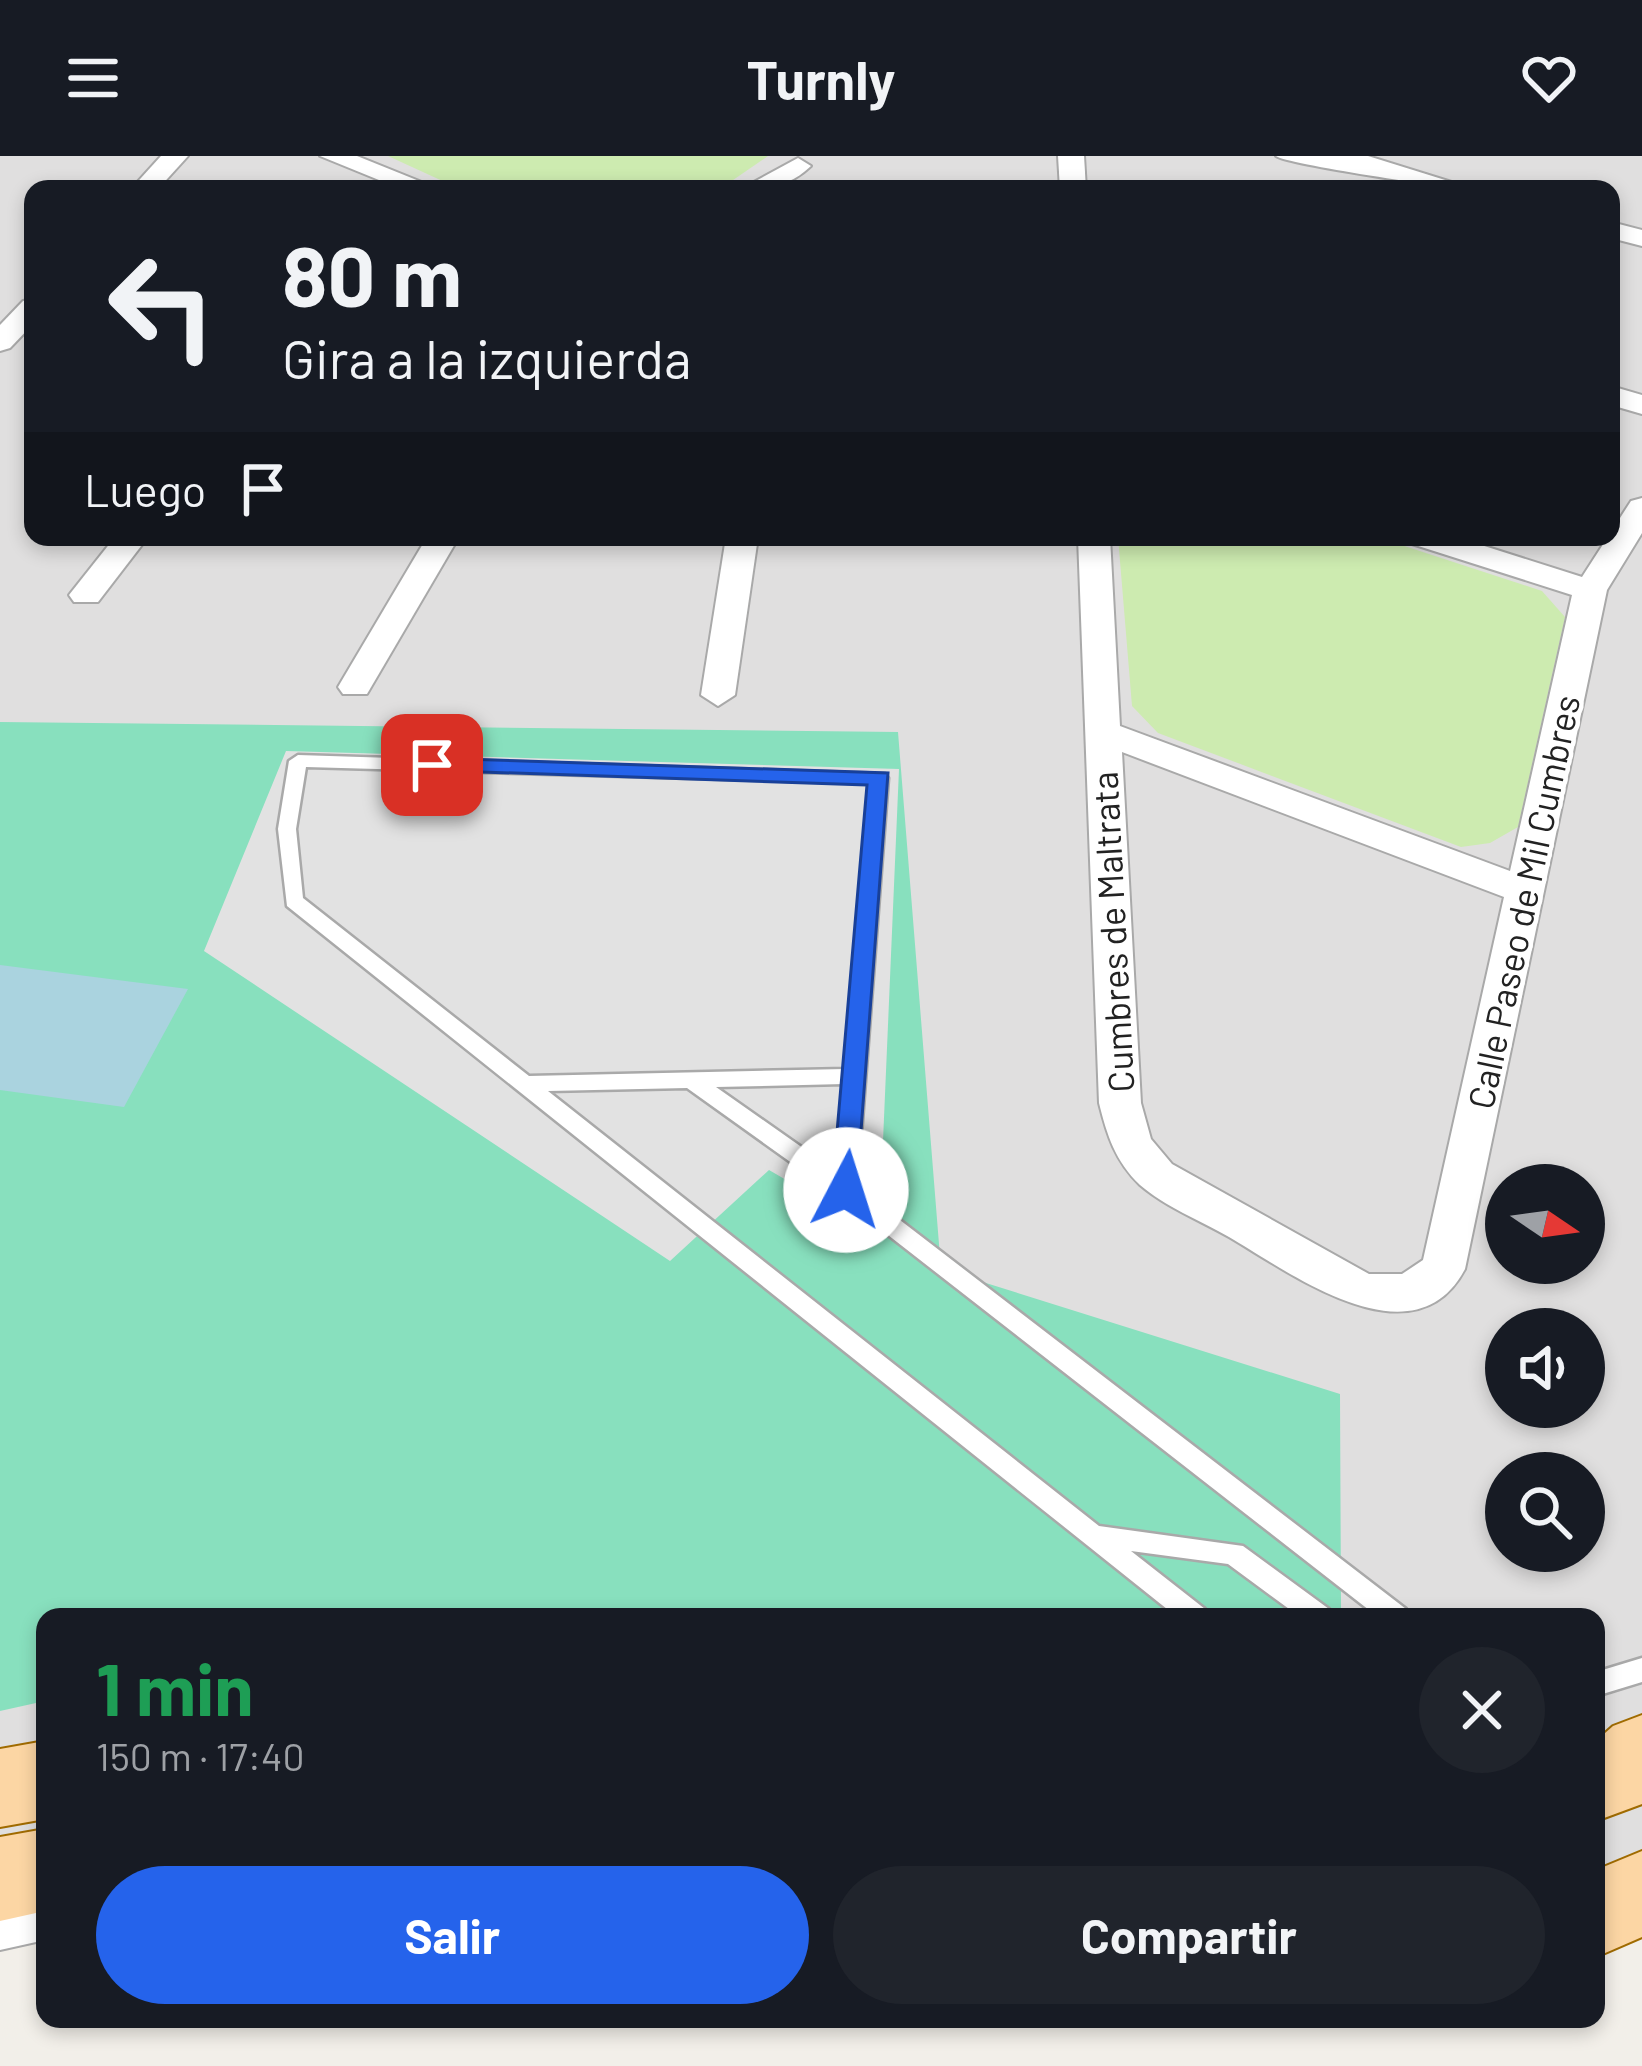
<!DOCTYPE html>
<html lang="es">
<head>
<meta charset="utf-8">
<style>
	body { margin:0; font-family:Barlow,sans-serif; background:#20242c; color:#f1f3f6; height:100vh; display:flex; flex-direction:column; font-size:45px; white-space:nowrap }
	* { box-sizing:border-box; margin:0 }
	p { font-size:39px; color:#9ea1a6 }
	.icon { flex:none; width:66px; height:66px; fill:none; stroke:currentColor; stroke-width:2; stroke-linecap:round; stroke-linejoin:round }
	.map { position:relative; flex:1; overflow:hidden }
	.panel { position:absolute; left:36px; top:1452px; width:1569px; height:420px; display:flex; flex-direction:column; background:#171b24; border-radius:24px; box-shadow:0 6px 18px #0003 }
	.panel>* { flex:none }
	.hud { position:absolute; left:24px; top:24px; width:1596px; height:366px; border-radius:24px; box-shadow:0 6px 18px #0003; background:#171b24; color:#f1f3f6; overflow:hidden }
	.needle { width:78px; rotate:103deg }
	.tools { position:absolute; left:1485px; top:1008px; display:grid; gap:24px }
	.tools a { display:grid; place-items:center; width:120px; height:120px; border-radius:50%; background:#171b24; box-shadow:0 6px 18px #0003; font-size:60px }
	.pin { position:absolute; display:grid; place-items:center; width:102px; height:102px; color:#fff; margin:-51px; border-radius:24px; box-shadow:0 6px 18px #0006 }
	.me { position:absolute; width:132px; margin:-66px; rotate:5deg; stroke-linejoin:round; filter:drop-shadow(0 0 9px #0008) }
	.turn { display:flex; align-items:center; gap:42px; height:252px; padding:0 60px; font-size:54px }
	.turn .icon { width:156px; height:156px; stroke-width:2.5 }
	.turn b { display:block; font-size:84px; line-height:102px }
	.then { display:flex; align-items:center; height:114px; padding:0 60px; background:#0003; gap:24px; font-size:45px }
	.round { display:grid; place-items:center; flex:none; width:126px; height:126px; border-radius:63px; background:#20242c }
	.overview { display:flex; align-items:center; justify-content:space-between; height:204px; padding:0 60px }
	h1 { font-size:72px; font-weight:700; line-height:90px; color:#1e9e55 }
	.action { display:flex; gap:24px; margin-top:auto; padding:24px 60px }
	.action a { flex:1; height:138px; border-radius:72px; background:#2563eb; color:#fff; font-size:48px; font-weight:700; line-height:138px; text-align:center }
	.action a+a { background:#20242c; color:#f1f3f6 }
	header { display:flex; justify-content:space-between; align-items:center; height:156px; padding:0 60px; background:#171b24; font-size:54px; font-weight:700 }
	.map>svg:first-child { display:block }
</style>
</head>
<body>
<header><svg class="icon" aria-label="menu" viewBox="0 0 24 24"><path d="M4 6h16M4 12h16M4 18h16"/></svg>Turnly<svg class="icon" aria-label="heart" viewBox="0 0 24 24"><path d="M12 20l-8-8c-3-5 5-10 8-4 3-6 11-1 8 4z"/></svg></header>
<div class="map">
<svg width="1642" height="1910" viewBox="0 0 1642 1910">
	<rect width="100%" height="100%" fill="#f2efe9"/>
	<path fill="#e0dfdf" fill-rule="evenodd" d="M 0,0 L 1642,0 L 1642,1776 L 1596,1804 L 1596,1461 L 45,1461 L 45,1750 L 0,1753 ZM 33,33 L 1611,33 L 1611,381 L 33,381 ZM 1506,1029 L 1584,1029 L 1584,1107 L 1506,1107 ZM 1506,1173 L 1584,1173 L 1584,1251 L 1506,1251 ZM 1506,1317 L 1584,1317 L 1584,1395 L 1506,1395 Z"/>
	<g fill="#cdebb0">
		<polygon points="388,0 768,0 720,33 460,33"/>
		<polygon points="1118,381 1377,381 1542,435 1565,461 1518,671 1490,687 1461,691 1158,577 1132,550"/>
	</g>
	<polygon fill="#88e0be" points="0,566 898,576 941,1113 1340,1238 1341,1456 1335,1461 45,1461 45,1545 0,1555"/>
	<polygon fill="#e2e2e2" points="286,595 899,613 879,1078 769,1014 670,1105 204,795"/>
	<polygon fill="#aad3df" points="0,809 188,833 124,951 0,934"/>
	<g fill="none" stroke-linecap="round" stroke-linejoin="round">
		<g stroke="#a9a9a9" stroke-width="5">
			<g id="service">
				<path d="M 298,599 L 885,618 L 888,622 L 857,1031 L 1406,1453 L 1410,1461 L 1378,1461 L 838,1040 L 687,932 L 548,935 L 1099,1370 L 1243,1390 L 1329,1453 L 1333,1461 L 1300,1461 L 1228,1408 L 1131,1395 L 1205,1453 L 1209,1461 L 1177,1461 L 287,750 L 278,673 L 289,605 ZM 306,611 L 869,627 L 845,913 L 529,920 L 303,742 L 296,673 ZM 844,928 L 837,1016 L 716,931 Z"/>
				<polygon points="1642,1502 1642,1526 1596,1540 1596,1516"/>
			</g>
		</g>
		<g stroke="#a9a9a9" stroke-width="4">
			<g id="minor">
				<polygon points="161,0 188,0 158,33 131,33"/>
				<polygon points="320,0 357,0 439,33 401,33"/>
				<polygon points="1058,0 1084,0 1086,33 1060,33"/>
				<path d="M 1276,0 L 1368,0 L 1474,33 C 1451,33 1285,8 1276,0 Z"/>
				<path d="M 798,2 L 811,10 C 790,30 769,33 741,33 Z"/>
				<polygon points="1611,66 1642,74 1642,90 1611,82"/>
				<polygon points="33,143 33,168 10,192 0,195 0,169 23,145"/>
				<polygon points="1611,230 1642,239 1642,258 1611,249"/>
				<path d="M 1642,342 L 1642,377 L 1607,434 L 1465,1113 C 1414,1210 1289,1116 1229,1081 C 1201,1065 1164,1050 1140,1029 C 1115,1005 1107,979 1099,947 L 1078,381 L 1110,381 L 1120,570 L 1510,715 L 1572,439 L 1412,388 L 1407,381 L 1456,381 L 1582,421 L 1631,345 ZM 1122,596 L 1504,741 L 1423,1104 L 1402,1118 L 1369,1118 L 1172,1008 L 1151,983 L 1141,947 Z"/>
				<polygon points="115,381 148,381 98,446 74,446 69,439"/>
				<polygon points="427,381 459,381 367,538 343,538 338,531"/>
				<polygon points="726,381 758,381 735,539 718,550 701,539"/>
				<polygon points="45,1730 45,1784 0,1794 0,1740"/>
			</g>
		</g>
		<g stroke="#a06b00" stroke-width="4">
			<g id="primary">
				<polygon points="1642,1559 1642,1648 1596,1665 1596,1585 1613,1570"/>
				<polygon points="45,1585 45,1663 0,1671 0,1593"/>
				<polygon points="45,1673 45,1755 0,1765 0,1681"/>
				<polygon points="1642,1695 1642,1781 1596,1801 1596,1714"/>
			</g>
		</g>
		<use href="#service" fill="#fff" fill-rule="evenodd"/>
		<use href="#minor" fill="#fff" fill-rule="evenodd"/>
		<use href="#primary" fill="#fcd6a4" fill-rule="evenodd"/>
	</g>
	<polygon fill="#2563eb" stroke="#184099" stroke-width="3" points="432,602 888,617 856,1041 846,1044 832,1034 867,629 424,614 424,604"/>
	<g text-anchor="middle" stroke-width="9" stroke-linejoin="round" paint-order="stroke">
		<g font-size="36" fill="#222" stroke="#fff">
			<text transform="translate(1524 746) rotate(-78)" y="13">Calle Paseo de Mil Cumbres</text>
			<text transform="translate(1113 776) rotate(-93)" y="13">Cumbres de Maltrata</text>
		</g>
	</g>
</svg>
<div class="tools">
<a><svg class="needle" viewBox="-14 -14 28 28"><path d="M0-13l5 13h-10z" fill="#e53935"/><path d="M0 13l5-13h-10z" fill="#9ea1a6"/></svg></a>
<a><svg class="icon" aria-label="sound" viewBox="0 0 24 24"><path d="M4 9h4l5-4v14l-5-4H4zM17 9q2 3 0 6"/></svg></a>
<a><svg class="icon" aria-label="search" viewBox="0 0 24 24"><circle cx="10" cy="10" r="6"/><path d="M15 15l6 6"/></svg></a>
</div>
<div class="pin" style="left:432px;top:609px;background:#d93025"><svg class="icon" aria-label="arrive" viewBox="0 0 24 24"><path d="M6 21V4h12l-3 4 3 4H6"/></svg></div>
<svg class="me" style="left:846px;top:1034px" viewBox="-20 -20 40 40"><circle r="19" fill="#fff"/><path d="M0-13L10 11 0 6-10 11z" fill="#2563eb"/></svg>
<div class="hud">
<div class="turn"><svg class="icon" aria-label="left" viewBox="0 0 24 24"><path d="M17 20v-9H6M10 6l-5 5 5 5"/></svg><div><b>80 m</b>Gira a la izquierda</div></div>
<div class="then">Luego<svg class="icon" aria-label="arrive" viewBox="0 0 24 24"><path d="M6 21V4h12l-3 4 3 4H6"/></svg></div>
</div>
<section class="panel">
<div class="overview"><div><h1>1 min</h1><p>150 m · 17:40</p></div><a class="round"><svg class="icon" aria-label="close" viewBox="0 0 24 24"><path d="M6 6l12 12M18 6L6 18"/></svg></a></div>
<div class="action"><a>Salir</a><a>Compartir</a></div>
</section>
</div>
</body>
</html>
